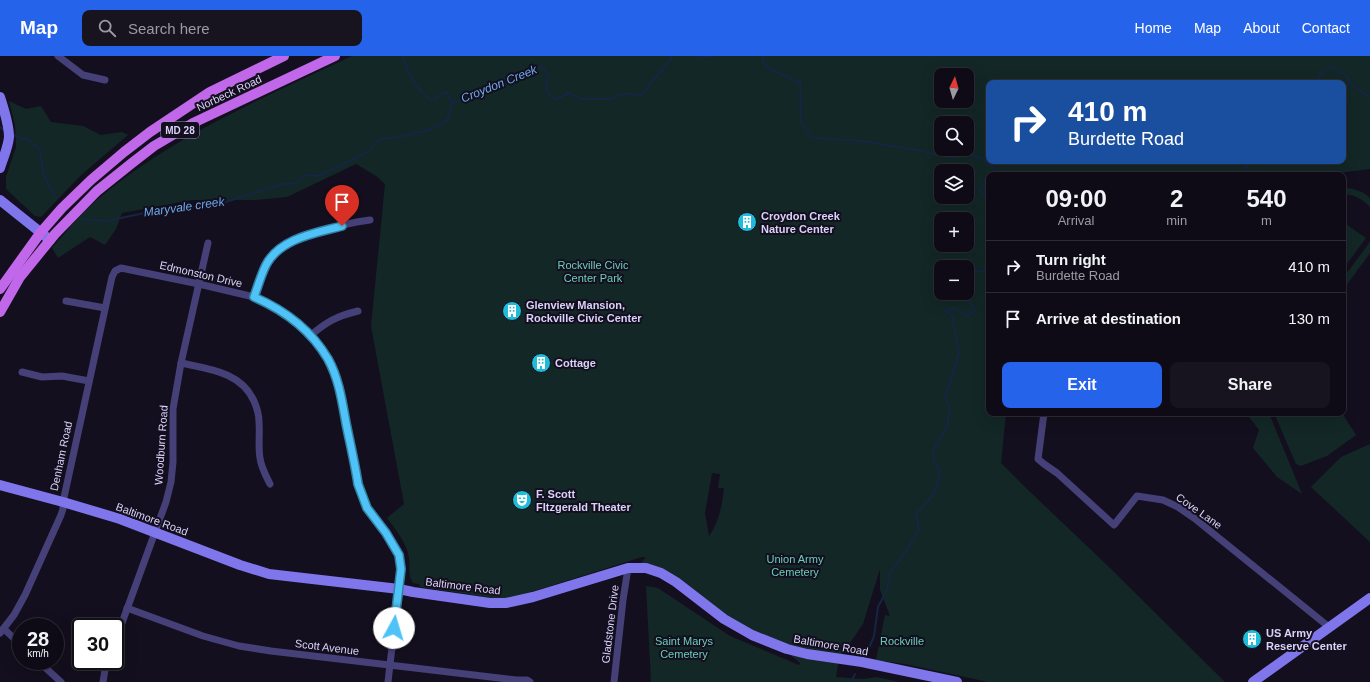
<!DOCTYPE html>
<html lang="en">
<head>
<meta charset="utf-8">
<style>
	body { margin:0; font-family:Helvetica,sans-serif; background:#17141f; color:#f1f3f6; height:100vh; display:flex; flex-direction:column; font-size:15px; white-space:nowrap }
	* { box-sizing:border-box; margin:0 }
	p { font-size:13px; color:#9b9ba1 }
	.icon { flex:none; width:22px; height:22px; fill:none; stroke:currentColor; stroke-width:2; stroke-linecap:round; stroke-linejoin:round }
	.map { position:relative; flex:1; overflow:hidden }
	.drawer { position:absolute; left:986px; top:116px; width:360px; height:244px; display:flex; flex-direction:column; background:#0e0b16; border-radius:8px; box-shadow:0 4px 16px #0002,0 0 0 1px #2e2b35 }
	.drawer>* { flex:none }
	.banner { position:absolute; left:986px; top:24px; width:360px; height:84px; border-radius:8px; box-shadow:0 4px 16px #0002,0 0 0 1px #2e2b35; background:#1a4fa0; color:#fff; overflow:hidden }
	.needle { width:26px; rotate:5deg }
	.controls { position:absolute; left:934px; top:12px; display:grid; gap:8px }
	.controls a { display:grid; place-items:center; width:40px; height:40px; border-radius:8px; background:#0e0b16; box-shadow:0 4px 16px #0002,0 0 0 1px #2e2b35; font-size:20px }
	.speed { position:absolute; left:12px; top:562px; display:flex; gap:8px; font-size:20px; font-weight:700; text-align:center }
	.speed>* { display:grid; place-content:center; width:52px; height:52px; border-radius:50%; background:#0e0b16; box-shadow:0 4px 16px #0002,0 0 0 1px #2e2b35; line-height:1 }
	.speed small { font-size:10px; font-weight:400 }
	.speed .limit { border:2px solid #111; border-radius:6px; background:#fff; color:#111 }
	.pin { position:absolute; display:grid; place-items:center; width:34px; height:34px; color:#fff; margin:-41px -17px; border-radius:50% 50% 50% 0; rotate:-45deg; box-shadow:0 0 4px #0007 }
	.pin .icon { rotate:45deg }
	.me { position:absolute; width:44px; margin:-22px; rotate:6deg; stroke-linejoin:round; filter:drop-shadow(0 0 3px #0008) }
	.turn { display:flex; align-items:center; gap:14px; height:84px; padding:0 16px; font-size:18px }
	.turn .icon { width:52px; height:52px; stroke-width:2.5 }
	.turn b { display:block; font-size:28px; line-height:34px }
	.eta { display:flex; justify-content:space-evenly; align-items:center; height:68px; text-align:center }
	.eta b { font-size:24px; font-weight:600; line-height:28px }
	.action { display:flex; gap:8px; margin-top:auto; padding:8px 16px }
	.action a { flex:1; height:46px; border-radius:8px; background:#2563eb; color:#fff; font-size:16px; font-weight:600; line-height:46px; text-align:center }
	.action a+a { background:#17141f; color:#f1f3f6 }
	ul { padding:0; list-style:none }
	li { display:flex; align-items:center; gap:12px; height:52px; padding:0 16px; border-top:1px solid #2e2b35 }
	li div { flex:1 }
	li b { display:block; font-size:15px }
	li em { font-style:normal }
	header { display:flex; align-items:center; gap:24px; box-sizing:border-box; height:56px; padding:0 20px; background:#2563eb; color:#fff }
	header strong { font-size:19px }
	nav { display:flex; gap:22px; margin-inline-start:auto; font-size:14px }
	.search { width:280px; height:36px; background:#17141f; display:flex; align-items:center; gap:10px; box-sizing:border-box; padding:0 14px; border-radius:8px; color:#9b9ba1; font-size:15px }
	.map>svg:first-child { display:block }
</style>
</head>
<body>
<header>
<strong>Map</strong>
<div class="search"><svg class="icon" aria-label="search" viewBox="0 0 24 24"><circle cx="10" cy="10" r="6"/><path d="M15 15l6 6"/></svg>Search here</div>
<nav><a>Home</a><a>Map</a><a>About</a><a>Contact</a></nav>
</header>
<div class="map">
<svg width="1370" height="626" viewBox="0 0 1370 626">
	<rect width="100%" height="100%" fill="#130f1e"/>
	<g fill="#132727" fill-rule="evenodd">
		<path d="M 352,0 L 1370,0 L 1370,113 L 1338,117 L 1336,119 L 989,119 L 989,357 L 1006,357 L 1001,407 L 1025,431 L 1110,512 L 1225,626 L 988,626 L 905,608 L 876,604 L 885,559 L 890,560 L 880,534 L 880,513 L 863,568 L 839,603 L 836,621 L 863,623 L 877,621 L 899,626 L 651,626 L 646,530 L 658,532 L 730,580 L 799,609 L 800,607 L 778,589 L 752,579 L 676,526 L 637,511 L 646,501 L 642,501 L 506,544 L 420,531 L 419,528 L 413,527 C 407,520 411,506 408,497 C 404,483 395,473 387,462 L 404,448 L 371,270 L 385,128 L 376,120 L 356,108 L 287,141 L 256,144 L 192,144 L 122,157 L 116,173 L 105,189 L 90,181 L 58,202 L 52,192 C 67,175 81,157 98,143 C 172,80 265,41 352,0 ZM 941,19 L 967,19 L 967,45 L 941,45 ZM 989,27 L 1343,27 L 1343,105 L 989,105 ZM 941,67 L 967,67 L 967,93 L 941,93 ZM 941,115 L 967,115 L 967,141 L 941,141 ZM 941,163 L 967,163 L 967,189 L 941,189 ZM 941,211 L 967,211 L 967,237 L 941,237 ZM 712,417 L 720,418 L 718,432 L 724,432 C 722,450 719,466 709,480 L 705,457 Z"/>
		<polygon points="9,45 26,53 41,50 51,66 83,70 101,79 122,76 128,79 80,120 42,160 40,161 35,160 6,133 6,121 16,91 15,69"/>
		<path d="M 1343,132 C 1353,132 1363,135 1370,142 L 1370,151 C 1362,143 1354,138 1343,139 Z"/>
		<polygon points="1343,166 1366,182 1343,213"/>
		<polygon points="1370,186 1370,197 1343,234 1343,222"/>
		<polygon points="1246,357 1269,357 1302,438 1277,421 1253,392 1259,374"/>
		<polygon points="1274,357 1342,357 1356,379 1327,400 1301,410 1296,408"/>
		<polygon points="1370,388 1370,486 1311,431 1341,401"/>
	</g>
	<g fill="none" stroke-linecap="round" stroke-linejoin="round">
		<g stroke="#152542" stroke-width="2">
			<path d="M 403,0 C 407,17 418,33 431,45 L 439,39 L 447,36 L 452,47"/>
			<polyline points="697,0 700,2 711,0"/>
			<polyline points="764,0 762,3 767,11 800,27 801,65 812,82 863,85 916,94 952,102 963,97 982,102 995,113 991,119"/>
			<polyline points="1319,27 1319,20 1331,10 1348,21 1349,27 1370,41"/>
			<polyline points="0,71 5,75"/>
			<polyline points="13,79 30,85 40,94 43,117 53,137 57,142"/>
			<polyline points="1246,105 1248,119"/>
			<polyline points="989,123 980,134 983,139 989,142"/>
			<path d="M 82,163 L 107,165 L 149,156 L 216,149 L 283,128 L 296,127 L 304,119 L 318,120 L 348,106 L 370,94 L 378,84 C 394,81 439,77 448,62 C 450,58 451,52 452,47 L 483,37 L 502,25 L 525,15 L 542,10 L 548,20 L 546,35 L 555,44 L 569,37 L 581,43 L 610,43 L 624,38 L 641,39 L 673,0"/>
			<polyline points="967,232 970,226 971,216 984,215 989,216"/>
			<path d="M 867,597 L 874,580 L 878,551 L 887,534 L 890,517 L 907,494 L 919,473 L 916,457 C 932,444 936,435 940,416 L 934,405 L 933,394 L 947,371 L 950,353 L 945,340 L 949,331 L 959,296 L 952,260 L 945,255 L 955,252 L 967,260 L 975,255 L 964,237"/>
			<polyline points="851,626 855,618"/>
		</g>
		<g stroke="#454077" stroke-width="7">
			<polyline points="58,0 83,19 105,24"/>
			<path d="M 254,241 C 260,226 264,209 275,197 C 292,180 346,167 370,164"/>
			<polyline points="66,245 105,252"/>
			<path d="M 310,280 C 326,266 337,260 358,255"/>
			<path d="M 181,307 C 209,313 241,316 254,345 C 257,352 259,358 259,366 C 260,378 258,390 260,402 C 261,411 266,420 270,428"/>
			<polyline points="22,316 42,321 62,320 89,325"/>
			<polyline points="1044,357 1038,403 1044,408 1057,417 1114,469 1137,440 1163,444 1178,451 1194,462 1329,571"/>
			<polyline points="127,552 203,580 239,590 271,595 516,624 527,624 530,626"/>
			<polyline points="4,573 21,589"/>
			<path d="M 0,577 L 14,559 L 25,539 L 61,459 L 63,453 L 63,446 L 112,221 L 115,215 L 121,212 L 199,228 L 254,241 L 269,247 L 284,256 L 301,270 L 320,291 L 328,303 L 338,328 L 362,441 C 371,461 388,475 397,494 C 400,500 400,507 401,513 L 388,626"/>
			<polyline points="115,586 166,446 171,426 173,406 173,353 181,307 208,187"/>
			<polyline points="38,605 61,626"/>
			<polyline points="103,626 105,614 108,605"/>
			<polyline points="614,626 623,544 628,512"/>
		</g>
		<g stroke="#8076ec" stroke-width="10">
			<path d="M 0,41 C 4,54 9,68 9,81 C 8,92 3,102 0,112"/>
			<polyline points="0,144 50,184"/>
			<polyline points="0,429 63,446 120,463 240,509 269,518 399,533 413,536 490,547 506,547 533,541 628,512 646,512 661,517 676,526 724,563 752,579 787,593 807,598 862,606 957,626"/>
			<polyline points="1253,626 1370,542"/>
		</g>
		<g stroke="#c168ea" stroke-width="10">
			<polyline points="0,233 41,176 62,152 91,124 124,96 150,76 210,36 284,0"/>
			<polyline points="0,256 20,221 55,178 97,135 132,107 154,90 193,67 335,0"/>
		</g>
	</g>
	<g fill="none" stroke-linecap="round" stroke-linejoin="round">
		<g stroke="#337fa1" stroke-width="10">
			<path id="route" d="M 342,170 C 316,177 280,182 266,209 C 261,219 258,230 254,241 C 284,254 311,274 328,303 C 339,323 342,345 346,367 C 350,387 355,408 358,428 L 367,452 L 386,477 L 399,499 L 401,513 L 394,572"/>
		</g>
		<use href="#route" stroke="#4fc3f7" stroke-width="7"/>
	</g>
	<defs>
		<g id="building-disc" transform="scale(1)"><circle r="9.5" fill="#1ebcd9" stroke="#130f1e"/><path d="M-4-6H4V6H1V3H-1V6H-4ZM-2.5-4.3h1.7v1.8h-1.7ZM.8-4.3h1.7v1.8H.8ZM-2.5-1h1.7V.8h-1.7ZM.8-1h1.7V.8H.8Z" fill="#fff"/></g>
		<g id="theatre-disc" transform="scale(1)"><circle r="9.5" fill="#1ebcd9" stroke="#130f1e"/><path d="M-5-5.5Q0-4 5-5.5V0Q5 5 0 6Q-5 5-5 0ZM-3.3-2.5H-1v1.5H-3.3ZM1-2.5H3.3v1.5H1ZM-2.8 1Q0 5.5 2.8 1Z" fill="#fff"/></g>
	</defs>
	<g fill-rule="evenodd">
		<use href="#building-disc" x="747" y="166"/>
		<use href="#building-disc" x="512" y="255"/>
		<use href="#building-disc" x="541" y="307"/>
		<use href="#theatre-disc" x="522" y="444"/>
		<use href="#building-disc" x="1252" y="583"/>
	</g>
	<g text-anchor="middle" stroke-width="4" stroke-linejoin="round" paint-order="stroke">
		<rect fill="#130f1e" stroke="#9e98b7" stroke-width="1" x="161" y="66" width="38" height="16" rx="3"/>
		<g font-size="10" font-weight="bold" fill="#d9d2f9">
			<text x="180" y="78">MD 28</text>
		</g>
		<g font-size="11" fill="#d9d2f9" stroke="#130f1e">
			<text transform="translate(229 37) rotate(-25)" y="4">Norbeck Road</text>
			<text transform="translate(201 218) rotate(13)" y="4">Edmonston Drive</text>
			<text transform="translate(161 389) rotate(-86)" y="4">Woodburn Road</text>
			<text transform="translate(61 400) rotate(-78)" y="4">Denham Road</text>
			<text transform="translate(1199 455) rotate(35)" y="4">Cove Lane</text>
			<text transform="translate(152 463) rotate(20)" y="4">Baltimore Road</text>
			<text transform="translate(463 530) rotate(7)" y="4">Baltimore Road</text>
			<text transform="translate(610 568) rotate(-83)" y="4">Gladstone Drive</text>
			<text transform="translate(831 589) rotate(10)" y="4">Baltimore Road</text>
			<text transform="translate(327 591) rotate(7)" y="4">Scott Avenue</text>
		</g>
		<g font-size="11" font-weight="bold" fill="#d9d2f9" stroke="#130f1e" text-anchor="start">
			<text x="761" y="164">Croydon Creek<tspan x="761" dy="13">Nature Center</tspan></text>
			<text x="526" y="253">Glenview Mansion,<tspan x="526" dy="13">Rockville Civic Center</tspan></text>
			<text x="555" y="311">Cottage</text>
			<text x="536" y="442">F. Scott<tspan x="536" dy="13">FItzgerald Theater</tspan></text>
			<text x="1266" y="581">US Army<tspan x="1266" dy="13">Reserve Center</tspan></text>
		</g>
		<g font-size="11" fill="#69cebb" stroke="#130f1e">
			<text x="593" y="213">Rockville Civic<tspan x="593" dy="13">Center Park</tspan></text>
			<text x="795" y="507">Union Army<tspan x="795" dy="13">Cemetery</tspan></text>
			<text x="684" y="589">Saint Marys<tspan x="684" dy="13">Cemetery</tspan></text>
			<text x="902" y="589">Rockville</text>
		</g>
		<g font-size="12" font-style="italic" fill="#6eaaeb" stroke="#130f1e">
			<text transform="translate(499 28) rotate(-22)" y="4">Croydon Creek</text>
			<text transform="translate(184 151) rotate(-8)" y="4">Maryvale creek</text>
		</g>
	</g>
</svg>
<div class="controls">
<a><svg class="needle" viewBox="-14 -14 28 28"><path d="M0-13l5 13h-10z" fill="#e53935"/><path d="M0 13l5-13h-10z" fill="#9b9ba1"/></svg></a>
<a><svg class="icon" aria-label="search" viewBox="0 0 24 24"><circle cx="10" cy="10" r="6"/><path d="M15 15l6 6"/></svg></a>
<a><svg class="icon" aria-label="layers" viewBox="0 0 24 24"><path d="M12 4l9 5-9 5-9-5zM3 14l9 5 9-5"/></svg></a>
<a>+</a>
<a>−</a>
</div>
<div class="speed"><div>28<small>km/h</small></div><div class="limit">30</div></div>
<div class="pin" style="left:342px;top:170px;background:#d93025"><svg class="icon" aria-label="arrive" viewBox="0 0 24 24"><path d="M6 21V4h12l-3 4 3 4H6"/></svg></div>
<svg class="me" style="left:394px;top:572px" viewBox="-20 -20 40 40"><circle r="19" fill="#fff"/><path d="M0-13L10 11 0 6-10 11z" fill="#4fc3f7"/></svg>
<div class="banner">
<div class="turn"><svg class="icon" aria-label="right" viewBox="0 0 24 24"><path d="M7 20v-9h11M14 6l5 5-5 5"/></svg><div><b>410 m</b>Burdette Road</div></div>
</div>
<section class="drawer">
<div class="eta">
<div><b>09:00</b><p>Arrival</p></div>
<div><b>2</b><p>min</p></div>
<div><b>540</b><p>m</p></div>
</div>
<ul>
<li><svg class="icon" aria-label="right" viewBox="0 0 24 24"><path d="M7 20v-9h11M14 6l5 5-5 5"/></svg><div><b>Turn right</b><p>Burdette Road</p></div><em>410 m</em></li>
<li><svg class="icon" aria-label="arrive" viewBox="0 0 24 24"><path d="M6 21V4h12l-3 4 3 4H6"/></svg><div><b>Arrive at destination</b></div><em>130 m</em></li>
</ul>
<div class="action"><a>Exit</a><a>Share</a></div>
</section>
</div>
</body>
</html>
